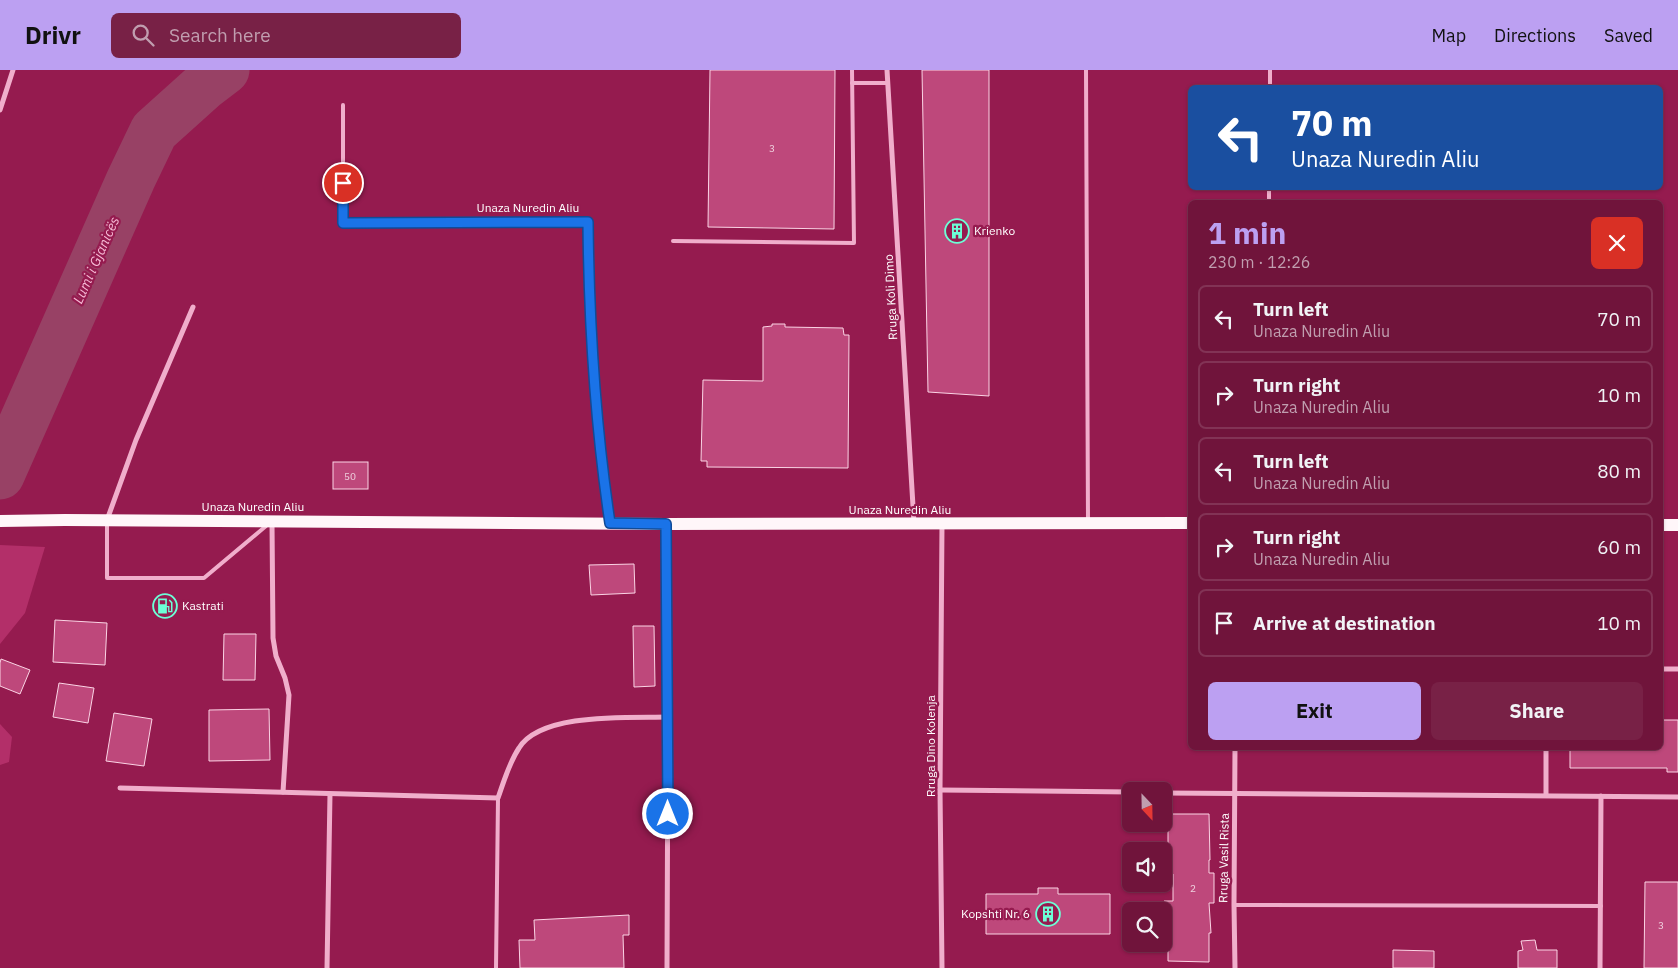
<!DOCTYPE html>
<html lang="en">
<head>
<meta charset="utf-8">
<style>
	body { margin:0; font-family:"IBM Plex Sans",sans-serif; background:#782146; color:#f1f3f6; height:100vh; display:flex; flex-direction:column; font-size:19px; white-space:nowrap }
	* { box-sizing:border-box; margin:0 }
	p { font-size:16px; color:#c09eaf }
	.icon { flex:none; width:28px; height:28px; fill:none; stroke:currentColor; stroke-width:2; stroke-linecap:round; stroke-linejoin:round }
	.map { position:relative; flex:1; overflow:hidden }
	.panel { position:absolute; left:1188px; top:130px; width:475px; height:550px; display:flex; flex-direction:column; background:#70143b; border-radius:8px; box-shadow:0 1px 4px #0004,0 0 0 1px #823355 }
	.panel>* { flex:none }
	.hud { position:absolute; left:1188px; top:15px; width:475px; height:105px; border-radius:8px; box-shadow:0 1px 4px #0004,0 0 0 1px #823355; background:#1a4fa0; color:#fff; overflow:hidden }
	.needle { width:32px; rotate:158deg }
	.fabs { position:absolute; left:1122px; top:712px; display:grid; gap:10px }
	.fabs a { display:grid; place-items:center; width:50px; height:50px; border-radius:8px; background:#70143b; box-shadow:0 1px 4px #0004,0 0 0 1px #823355; font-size:25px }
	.pin { position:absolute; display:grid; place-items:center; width:42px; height:42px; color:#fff; margin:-21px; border:2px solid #fff; border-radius:50%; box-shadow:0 1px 5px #0007 }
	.me { position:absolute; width:55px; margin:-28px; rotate:0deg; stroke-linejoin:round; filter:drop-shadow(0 0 4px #0008) }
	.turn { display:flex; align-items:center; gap:18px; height:105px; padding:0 20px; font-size:22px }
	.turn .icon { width:65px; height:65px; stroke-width:2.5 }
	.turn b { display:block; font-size:35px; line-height:42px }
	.round { display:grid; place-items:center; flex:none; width:52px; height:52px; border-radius:8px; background:#782146 }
	.summary { display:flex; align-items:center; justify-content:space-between; height:85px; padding:0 20px }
	h1 { font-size:30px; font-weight:700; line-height:38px; color:#bca0f2 }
	.action { display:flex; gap:10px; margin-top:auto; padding:10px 20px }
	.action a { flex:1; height:58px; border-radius:8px; background:#bca0f2; color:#111; font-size:20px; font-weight:700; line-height:58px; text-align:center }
	.action a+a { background:#782146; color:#f1f3f6 }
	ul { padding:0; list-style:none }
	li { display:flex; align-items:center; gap:15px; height:68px; margin:0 10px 8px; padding:0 10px; border:2px solid #823355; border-radius:8px }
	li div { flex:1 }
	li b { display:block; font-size:19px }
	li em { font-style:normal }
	header { display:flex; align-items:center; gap:30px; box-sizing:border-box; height:70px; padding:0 25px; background:#bca0f2; color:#111 }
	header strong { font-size:24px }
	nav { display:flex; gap:28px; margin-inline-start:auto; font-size:18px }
	.search { width:350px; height:45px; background:#782146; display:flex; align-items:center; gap:12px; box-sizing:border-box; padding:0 18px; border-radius:8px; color:#c09eaf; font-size:19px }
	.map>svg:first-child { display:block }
</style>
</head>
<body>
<header>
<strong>Drivr</strong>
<div class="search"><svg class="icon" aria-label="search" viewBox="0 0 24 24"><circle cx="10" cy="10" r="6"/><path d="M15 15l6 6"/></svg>Search here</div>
<nav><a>Map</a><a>Directions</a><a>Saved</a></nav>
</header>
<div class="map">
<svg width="1678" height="898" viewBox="0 0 1678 898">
	<rect width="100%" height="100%" fill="#951b4f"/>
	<g fill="#b32f69">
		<polygon points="0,475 45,477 25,543 0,574"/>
		<polygon points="0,654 12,667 9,692 0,695"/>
	</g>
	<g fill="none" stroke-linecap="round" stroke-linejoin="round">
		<polyline stroke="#984165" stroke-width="49" points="0,405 131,109 154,61 204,16 225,0"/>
	</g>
	<g fill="#be487b" stroke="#fbd4e5">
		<polygon points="710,0 835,0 834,159 708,157"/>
		<polygon points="922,0 989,0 989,326 928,322"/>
		<polygon points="772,254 785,254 785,257 843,258 844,265 849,265 848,398 707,397 707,391 701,391 703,310 763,311 763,257 772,256"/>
		<rect x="333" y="392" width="35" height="27"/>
		<polygon points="634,494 635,523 591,525 589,495"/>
		<polygon points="55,550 107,553 105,595 53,592"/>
		<polygon points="633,556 654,556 655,616 634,617"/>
		<polygon points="224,564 256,564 255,610 223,610"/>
		<polygon points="1,589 30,600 20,624 0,616 0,593"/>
		<polygon points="59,613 94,618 88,653 53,647"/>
		<polygon points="269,639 270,690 209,691 209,640"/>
		<polygon points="114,643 152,649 144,696 106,691"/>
		<polygon points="1660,650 1678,650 1678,702 1667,702 1667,698 1570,698 1570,678 1660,678"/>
		<polygon points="1168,744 1209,744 1210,790 1209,790 1209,803 1214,803 1214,833 1209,833 1211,863 1209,863 1209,892 1168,891 1168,847 1164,847 1164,831 1173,831 1173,804 1164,805 1164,789 1168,789"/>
		<polygon points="1645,812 1678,812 1678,898 1644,898"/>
		<polygon points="1038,818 1058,818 1058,824 1110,824 1110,864 986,864 986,824 1038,824"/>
		<polygon points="629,845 629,865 623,865 624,898 520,898 519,870 535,870 534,850"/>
		<polygon points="1535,870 1537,880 1557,880 1557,898 1518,898 1518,881 1523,880 1521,871"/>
		<polygon points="1393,880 1434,881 1434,898 1393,898"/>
	</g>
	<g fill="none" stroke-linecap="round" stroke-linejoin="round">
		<g stroke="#f0aecb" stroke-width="4">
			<polyline points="1086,0 1088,451"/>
			<polyline points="852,13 888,13"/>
			<polyline points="1270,18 1270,0"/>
			<path d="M 343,35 L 343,153 L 588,152 C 589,253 594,351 610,451"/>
			<polyline points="1269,132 1269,118"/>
			<polyline points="673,171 854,173 852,0"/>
			<polyline points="107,453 107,508 204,508 266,456"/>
			<polyline points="1234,835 1601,836"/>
			<polyline points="496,898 498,728"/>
		</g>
		<g stroke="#f0aecb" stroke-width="5">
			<polyline points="887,0 914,453"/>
			<polyline points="0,40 13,0"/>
			<polyline points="107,450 136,370 193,237"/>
			<polyline points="272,453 273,568 276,586 285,608 289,625 283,722"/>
			<polyline points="666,454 668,647 667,898"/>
			<polyline points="942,454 940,720 942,898"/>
			<polyline points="1660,599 1678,599"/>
			<path d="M 120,718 L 498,728 C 504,711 509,693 519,678 C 541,642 630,648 668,647"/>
			<polyline points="940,720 1131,722"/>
			<polyline points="1164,723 1678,727"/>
			<polyline points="1546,725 1546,678"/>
			<polyline points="327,898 330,724"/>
			<polyline points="1235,898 1234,835 1235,678"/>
			<polyline points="1600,898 1601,726"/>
		</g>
		<g stroke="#fff6f9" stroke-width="12">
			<polyline points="0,451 65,450 666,454 1190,453"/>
			<polyline points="1660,455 1678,455"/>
		</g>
	</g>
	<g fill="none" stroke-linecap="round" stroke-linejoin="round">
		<g stroke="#114b97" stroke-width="12">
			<path id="route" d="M 343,113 L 343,153 L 588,152 C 589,253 595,353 610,453 L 666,454 L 668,744"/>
		</g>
		<use href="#route" stroke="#1a73e8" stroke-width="9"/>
	</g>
	<defs>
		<g id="building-ring" transform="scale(1.25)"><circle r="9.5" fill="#951b4f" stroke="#6cffd6" stroke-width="1.5"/><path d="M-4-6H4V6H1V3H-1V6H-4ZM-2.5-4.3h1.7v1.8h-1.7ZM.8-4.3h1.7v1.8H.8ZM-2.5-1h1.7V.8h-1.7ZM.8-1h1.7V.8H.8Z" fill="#6cffd6"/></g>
		<g id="fuel-ring" transform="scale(1.25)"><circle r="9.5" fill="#951b4f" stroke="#6cffd6" stroke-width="1.5"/><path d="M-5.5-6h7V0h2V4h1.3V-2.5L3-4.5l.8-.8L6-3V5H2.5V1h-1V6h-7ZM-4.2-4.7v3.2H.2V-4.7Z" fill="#6cffd6"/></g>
	</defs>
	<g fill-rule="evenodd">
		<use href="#building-ring" x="957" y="161"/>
		<use href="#fuel-ring" x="165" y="536"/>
		<use href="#building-ring" x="1048" y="844"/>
	</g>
	<g text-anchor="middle" stroke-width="4.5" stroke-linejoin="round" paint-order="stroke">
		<g font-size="10" fill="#efd1de">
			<text x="772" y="82">3</text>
			<text x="350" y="410">50</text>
			<text x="1193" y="822">2</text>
			<text x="1661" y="859">3</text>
		</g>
		<g font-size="12" fill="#fff" stroke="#951b4f">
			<text x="528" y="142">Unaza Nuredin Aliu</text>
			<text transform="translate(891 227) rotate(-93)" y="4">Rruga Koli Dimo</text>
			<text x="253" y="441">Unaza Nuredin Aliu</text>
			<text x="900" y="444">Unaza Nuredin Aliu</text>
			<text transform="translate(931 676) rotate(-90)" y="4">Rruga Dino Kolenja</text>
			<text transform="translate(1224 788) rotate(-89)" y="4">Rruga Vasil Rista</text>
		</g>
		<g font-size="12" fill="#fff" stroke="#951b4f" text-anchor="start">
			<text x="974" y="165">Krienko</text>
			<text x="182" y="540">Kastrati</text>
			<text x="1030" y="848" text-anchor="end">Kopshti Nr. 6</text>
		</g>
		<g font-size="14" font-style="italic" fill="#f6bad5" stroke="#951b4f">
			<text transform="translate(96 190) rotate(-66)" y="5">Lumi i Gjanicës</text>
		</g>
	</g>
</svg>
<div class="fabs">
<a><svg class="needle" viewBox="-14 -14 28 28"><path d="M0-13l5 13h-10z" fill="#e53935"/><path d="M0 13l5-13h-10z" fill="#c09eaf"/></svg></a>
<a><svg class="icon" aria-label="sound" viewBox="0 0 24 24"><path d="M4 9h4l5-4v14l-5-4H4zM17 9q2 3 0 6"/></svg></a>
<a><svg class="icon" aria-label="search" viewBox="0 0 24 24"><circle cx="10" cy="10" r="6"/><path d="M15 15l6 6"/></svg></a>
</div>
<div class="pin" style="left:343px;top:113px;background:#d93025"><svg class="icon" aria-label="arrive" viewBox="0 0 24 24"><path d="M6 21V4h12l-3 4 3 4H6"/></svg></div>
<svg class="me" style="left:668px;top:744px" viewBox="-20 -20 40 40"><circle r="17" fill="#1a73e8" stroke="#fff" stroke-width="3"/><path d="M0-11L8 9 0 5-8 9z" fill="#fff"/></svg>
<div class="hud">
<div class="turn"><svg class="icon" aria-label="left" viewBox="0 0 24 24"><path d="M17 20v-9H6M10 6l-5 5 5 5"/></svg><div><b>70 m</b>Unaza Nuredin Aliu</div></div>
</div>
<section class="panel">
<div class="summary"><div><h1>1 min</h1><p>230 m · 12:26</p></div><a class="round" style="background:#d93025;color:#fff"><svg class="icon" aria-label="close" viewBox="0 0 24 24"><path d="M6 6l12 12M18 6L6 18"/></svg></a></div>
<ul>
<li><svg class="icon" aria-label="left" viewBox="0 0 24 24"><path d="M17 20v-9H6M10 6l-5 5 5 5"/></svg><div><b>Turn left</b><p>Unaza Nuredin Aliu</p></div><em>70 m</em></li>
<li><svg class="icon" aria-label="right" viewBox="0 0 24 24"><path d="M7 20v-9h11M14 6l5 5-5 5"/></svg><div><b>Turn right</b><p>Unaza Nuredin Aliu</p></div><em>10 m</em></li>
<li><svg class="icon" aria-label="left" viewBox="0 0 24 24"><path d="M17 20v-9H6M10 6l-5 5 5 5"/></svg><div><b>Turn left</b><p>Unaza Nuredin Aliu</p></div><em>80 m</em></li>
<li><svg class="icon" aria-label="right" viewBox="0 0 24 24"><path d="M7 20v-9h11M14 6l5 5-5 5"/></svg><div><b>Turn right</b><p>Unaza Nuredin Aliu</p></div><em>60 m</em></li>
<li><svg class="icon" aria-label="arrive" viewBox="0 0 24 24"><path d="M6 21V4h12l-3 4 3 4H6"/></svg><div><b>Arrive at destination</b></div><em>10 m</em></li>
</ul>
<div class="action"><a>Exit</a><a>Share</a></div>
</section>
</div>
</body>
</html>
